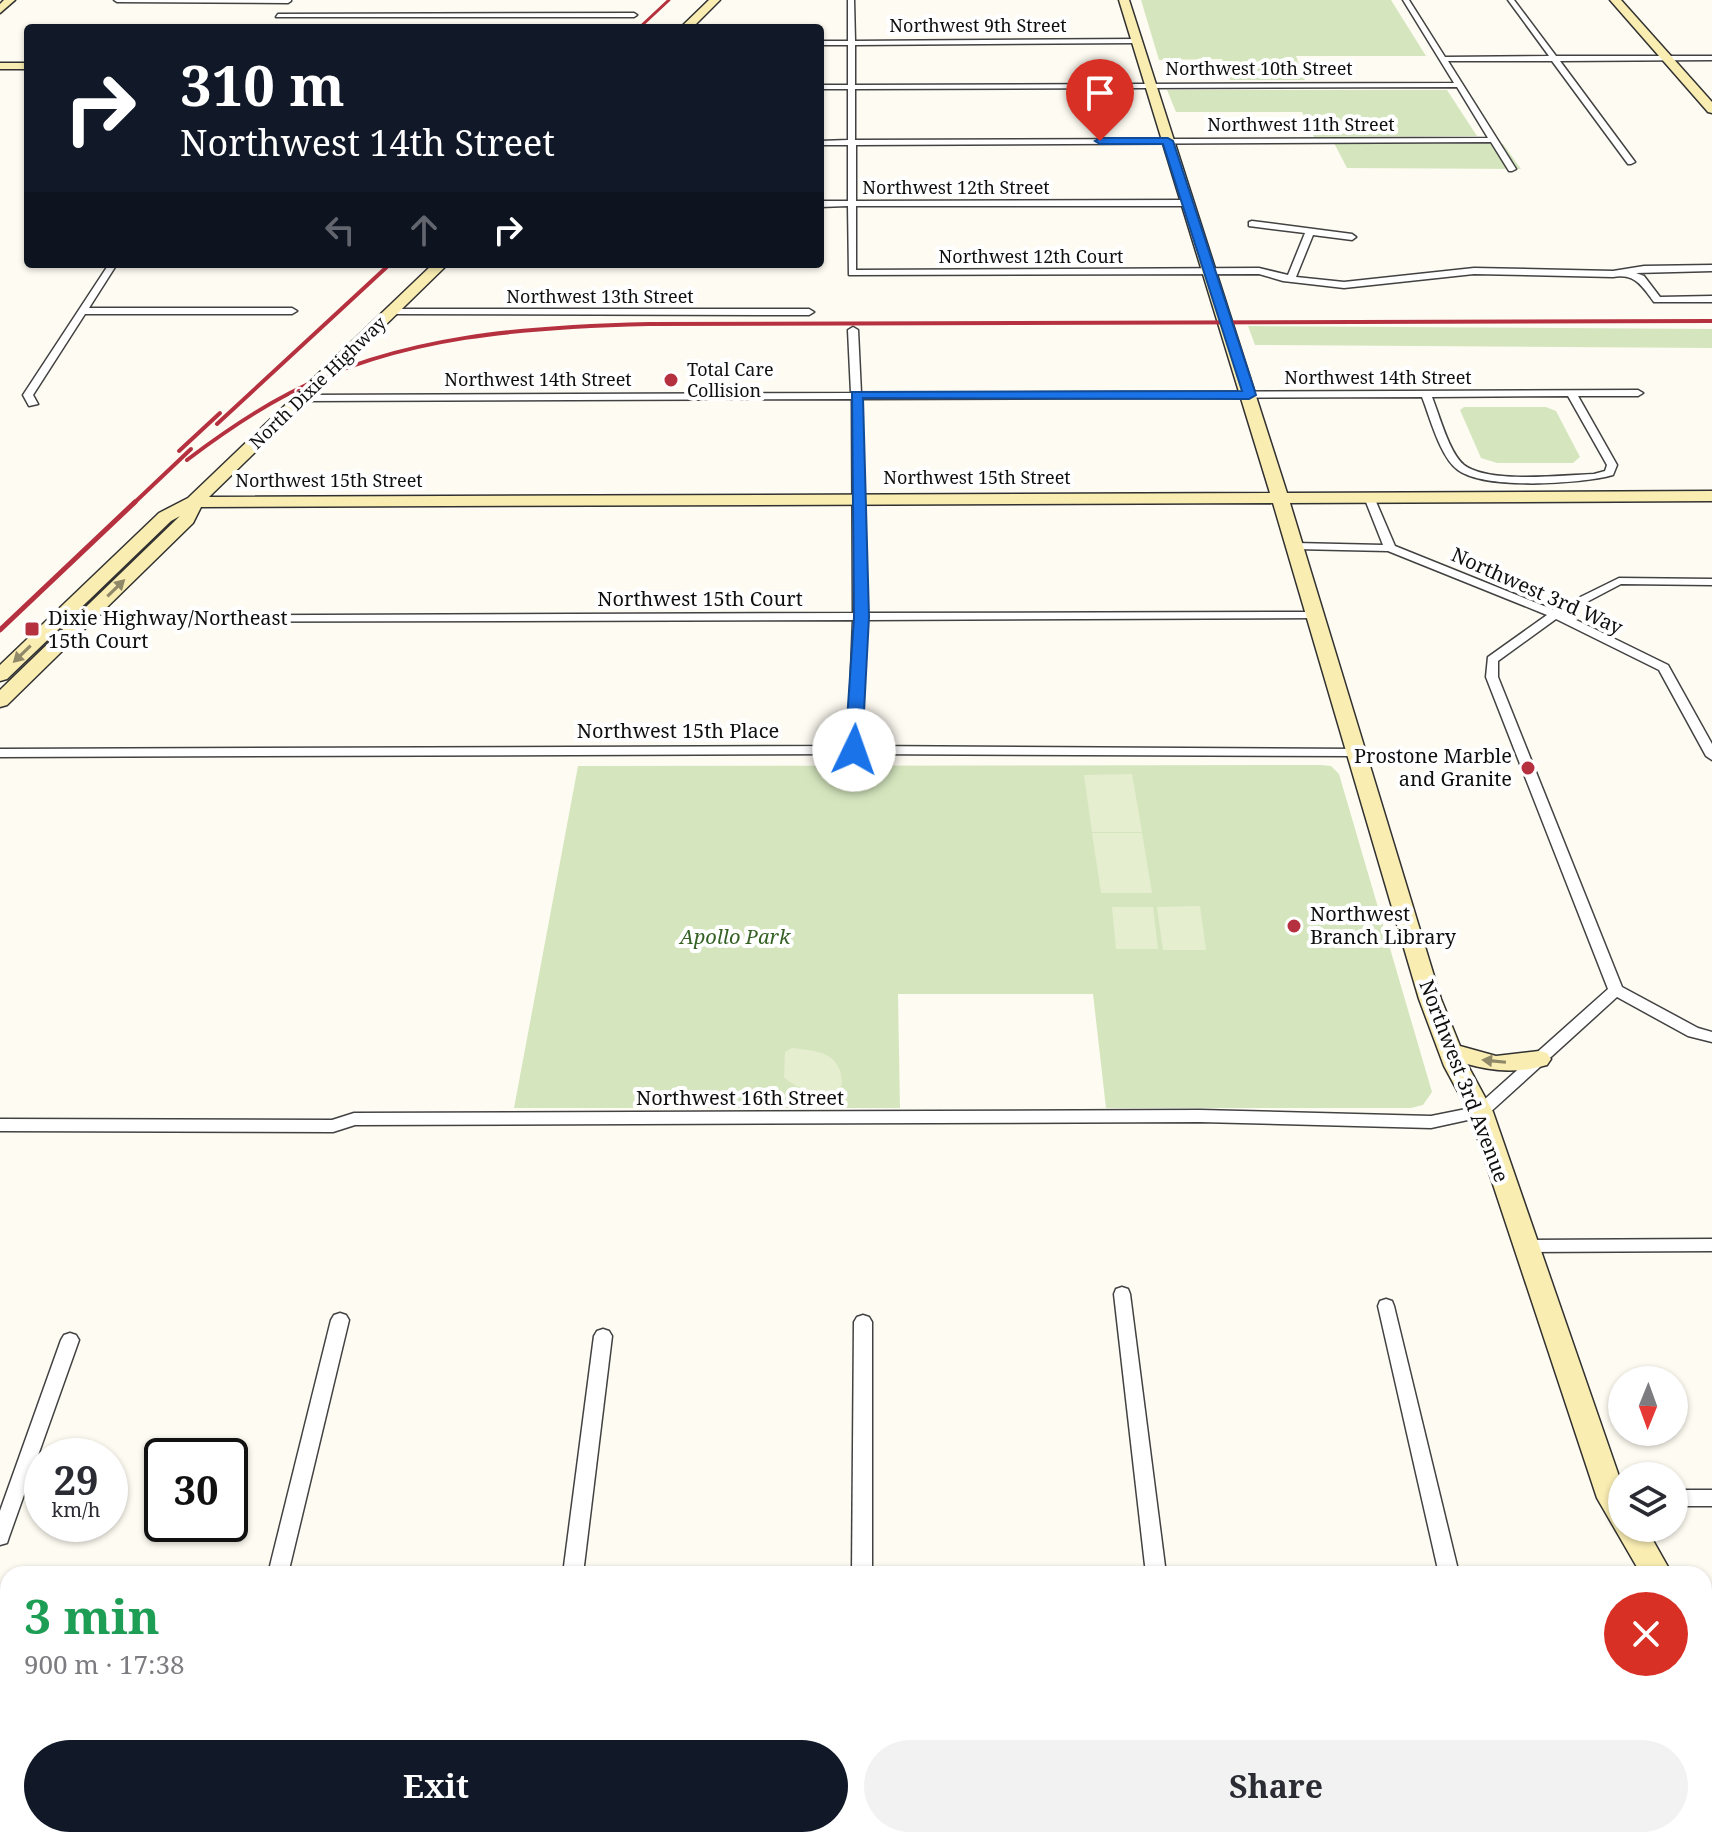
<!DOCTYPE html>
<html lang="en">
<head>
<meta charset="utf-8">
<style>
	body { margin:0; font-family:"Noto Serif",serif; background:#f2f2f3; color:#2b2b33; height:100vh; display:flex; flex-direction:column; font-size:30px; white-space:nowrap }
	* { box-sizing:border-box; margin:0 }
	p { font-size:26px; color:#7c7c81 }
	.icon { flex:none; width:44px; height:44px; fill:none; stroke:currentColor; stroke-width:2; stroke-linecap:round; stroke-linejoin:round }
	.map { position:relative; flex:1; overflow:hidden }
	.panel { position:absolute; left:0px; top:1566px; width:1712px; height:282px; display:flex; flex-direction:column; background:#fff; border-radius:24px 24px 0 0; box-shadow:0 2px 6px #0004 }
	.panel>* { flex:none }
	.banner { position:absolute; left:24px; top:24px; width:800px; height:244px; border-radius:8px; box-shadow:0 2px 6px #0004; background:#111827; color:#fff; overflow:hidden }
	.needle { width:52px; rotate:181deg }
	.controls { position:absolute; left:1608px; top:1366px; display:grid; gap:16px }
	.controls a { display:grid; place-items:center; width:80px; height:80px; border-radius:50%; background:#fff; box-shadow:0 2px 6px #0004; font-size:40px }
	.speed { position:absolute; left:24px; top:1438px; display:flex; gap:16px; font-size:40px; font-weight:700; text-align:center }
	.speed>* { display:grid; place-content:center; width:104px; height:104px; border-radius:50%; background:#fff; box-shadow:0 2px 6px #0004; line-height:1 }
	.speed small { font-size:20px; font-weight:400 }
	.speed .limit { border:4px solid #111; border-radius:12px; background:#fff; color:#111 }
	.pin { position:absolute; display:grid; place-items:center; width:68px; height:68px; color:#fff; margin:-82px -34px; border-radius:50% 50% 50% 0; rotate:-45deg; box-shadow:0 0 8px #0007 }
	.pin .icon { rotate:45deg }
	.me { position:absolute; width:88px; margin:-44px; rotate:3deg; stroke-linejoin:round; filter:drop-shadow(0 0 6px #0008) }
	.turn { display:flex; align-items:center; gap:28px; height:168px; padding:0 24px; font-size:36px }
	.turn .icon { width:104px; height:104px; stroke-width:2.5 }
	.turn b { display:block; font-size:56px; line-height:68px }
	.lanes { display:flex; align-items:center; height:76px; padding:0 24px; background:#0003; justify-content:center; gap:40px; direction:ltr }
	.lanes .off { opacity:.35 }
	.round { display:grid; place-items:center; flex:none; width:84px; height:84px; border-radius:42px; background:#f2f2f3 }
	.overview { display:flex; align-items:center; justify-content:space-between; height:136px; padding:0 24px }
	h1 { font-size:48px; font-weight:700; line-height:60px; color:#1e9e55 }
	.primary-button { display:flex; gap:16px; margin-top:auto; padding:16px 24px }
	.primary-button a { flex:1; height:92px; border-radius:48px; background:#111827; color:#fff; font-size:32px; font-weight:700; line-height:92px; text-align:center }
	.primary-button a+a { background:#f2f2f3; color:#2b2b33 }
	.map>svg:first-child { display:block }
</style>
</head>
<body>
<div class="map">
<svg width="1712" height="1847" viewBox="0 0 1712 1847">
	<rect width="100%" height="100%" fill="#fefbf2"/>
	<g fill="#d5e6be">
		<polygon points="1141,0 1391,0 1426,56 1296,56 1305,80 1230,80 1222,59 1159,60"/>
		<polygon points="1167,90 1447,90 1477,136 1314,137 1302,112 1176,112"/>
		<polygon points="1334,143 1503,144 1521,169 1347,168"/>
		<polygon points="1248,326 1712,329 1712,348 1255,345"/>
		<polygon points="1464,407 1546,407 1556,411 1580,457 1573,463 1497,463 1481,458 1460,410"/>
		<polygon points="1321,765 1331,766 1339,774 1432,1092 1423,1105 1411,1108 1106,1108 1093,994 898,994 900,1108 514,1108 578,766"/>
	</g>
	<g fill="#e5eecf">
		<polygon points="1132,774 1142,832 1092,832 1084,775"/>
		<polygon points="1092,833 1142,833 1152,893 1101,893"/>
		<polygon points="1200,906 1206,950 1163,950 1157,907"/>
		<polygon points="1112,907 1153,907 1158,949 1116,949"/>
		<path d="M 792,1048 C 818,1051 842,1052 842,1085 C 837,1089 832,1094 826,1095 C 814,1097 792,1085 784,1077 L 785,1052 Z"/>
	</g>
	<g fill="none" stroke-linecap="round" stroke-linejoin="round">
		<g stroke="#424242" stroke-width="3">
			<g id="street">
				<polygon points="114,0 291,0 291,1 288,3 117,2"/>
				<path d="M 848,0 L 854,0 L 855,41 L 1137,39 L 1141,41 L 1137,43 L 855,45 L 855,85 L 1454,83 L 1403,0 L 1409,0 L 1445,57 L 1549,56 L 1508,0 L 1514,0 L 1556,56 L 1712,56 L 1712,60 L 1560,61 L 1635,162 L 1631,164 L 1628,164 L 1552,61 L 1448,61 L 1516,169 L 1512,171 L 1509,171 L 1491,142 L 856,145 L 856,201 L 1187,200 L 1191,203 L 1187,206 L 856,206 L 856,270 L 1259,268 L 1288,275 L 1305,233 L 1249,226 L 1249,222 L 1252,221 L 1352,234 L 1356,237 L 1352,240 L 1313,235 L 1296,277 L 1344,282 L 1474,268 L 1613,271 L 1644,266 L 1712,265 L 1712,271 L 1636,273 L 1644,276 L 1660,297 L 1712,296 L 1712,302 L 1654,302 C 1642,286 1635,273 1613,277 L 1474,274 L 1344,288 L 1283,281 L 1259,274 L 849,275 L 848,206 L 820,207 L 820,201 L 848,201 L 848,145 L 820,145 L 820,141 L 848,140 L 848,89 L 820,89 L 820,85 L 848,85 L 848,45 L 820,45 L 820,41 L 848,41 ZM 1457,87 L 1488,138 L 855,140 L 855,89 Z"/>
				<polygon points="278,14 634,13 637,15 634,17 276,17"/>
				<polygon points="109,264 117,264 89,308 292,308 297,311 292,314 85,314 33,395 38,404 29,406 23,395"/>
				<polygon points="392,309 809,309 814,312 809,315 389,314 387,312"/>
				<path d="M 853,327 L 858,330 L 861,393 L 1638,390 L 1643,393 L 1638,396 L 1578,396 L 1617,465 L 1613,475 C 1581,484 1485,490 1458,470 C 1440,457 1430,417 1422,397 L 862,399 L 865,613 L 1315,612 L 1321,615 L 1315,618 L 865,620 L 861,746 L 1360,749 L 1362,752 L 1360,755 L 1356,756 L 854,754 L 0,757 L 0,749 L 848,746 L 853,620 L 85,622 L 79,619 L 85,616 L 853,613 L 852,399 L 302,401 L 297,398 L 302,395 L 851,393 L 848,330 ZM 1568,396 L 1607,465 L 1605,471 L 1594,474 C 1563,475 1489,484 1464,465 C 1449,453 1439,414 1432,397 Z"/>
				<polygon points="1369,494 1374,497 1395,546 1554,610 1619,578 1712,579 1712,585 1621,584 1564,614 1668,665 1712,744 1712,760 1706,756 1659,670 1556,619 1498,661 1498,677 1622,987 1698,1028 1712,1032 1712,1042 1688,1036 1617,997 1486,1116 1431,1128 1200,1122 355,1125 333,1132 0,1131 0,1119 332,1120 354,1113 1200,1110 1431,1116 1476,1107 1608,989 1486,677 1488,657 1547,615 1388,551 1295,549 1289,546 1295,543 1383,545 1364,497"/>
				<polygon points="1712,1239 1712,1251 1526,1252 1520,1250 1518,1246 1520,1242 1526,1240"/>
				<polygon points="1122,1287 1128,1289 1130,1294 1166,1574 1146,1574 1114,1294 1116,1289"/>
				<polygon points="1386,1299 1392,1301 1394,1306 1459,1574 1439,1574 1378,1306 1380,1301"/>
				<polygon points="340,1313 346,1315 349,1320 288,1574 268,1574 331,1320 334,1315"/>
				<polygon points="863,1315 869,1317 872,1322 872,1574 852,1574 854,1322 857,1317"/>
				<polygon points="603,1329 609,1331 612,1336 583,1574 563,1574 594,1336 597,1331"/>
				<polygon points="70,1333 76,1335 79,1340 9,1537 7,1543 0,1545 0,1511 61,1340 64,1335"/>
				<rect x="1674" y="1490" width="38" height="16"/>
				<polygon points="203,1840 225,1840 223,1847 201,1847"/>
				<rect x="529" y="1840" width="22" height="7"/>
				<rect x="851" y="1840" width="22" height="7"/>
				<rect x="1178" y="1840" width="22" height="7"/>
				<polygon points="1500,1840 1522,1840 1523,1847 1501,1847"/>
			</g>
		</g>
		<g stroke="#313131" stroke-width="3">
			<g id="secondary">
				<polygon points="4,0 15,0 0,13 0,4"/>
				<polygon points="709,0 720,0 692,28 680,28"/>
				<path d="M 1119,0 L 1129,0 L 1287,493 L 1712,491 L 1712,501 L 1290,503 L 1441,999 L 1460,1046 L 1496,1056 L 1539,1051 L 1547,1053 L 1551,1059 L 1547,1065 C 1519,1073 1495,1072 1467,1064 L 1493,1112 L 1622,1485 L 1622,1528 L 1646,1528 L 1672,1574 L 1641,1574 L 1597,1498 L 1469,1112 L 1444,1066 L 1419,999 L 1273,503 L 201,507 L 193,523 L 7,705 L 0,707 L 0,690 L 180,516 L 171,521 L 7,679 L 0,681 L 0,665 L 159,513 L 188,498 L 433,264 L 448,264 L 209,497 L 1270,493 Z"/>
				<polygon points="1610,0 1621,0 1712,102 1712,113 1708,112"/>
				<rect x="0" y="63" width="28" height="6"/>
				<polygon points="1704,1637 1712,1640 1712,1679 1704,1676"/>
			</g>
		</g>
		<use href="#street" fill="#fff" fill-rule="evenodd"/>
		<use href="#secondary" fill="#f9edb2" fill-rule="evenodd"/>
		<polyline stroke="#b5313f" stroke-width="3" points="639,28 669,0"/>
		<g stroke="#b5313f" stroke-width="4">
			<polyline points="217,424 390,264"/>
			<polyline points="179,451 220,413"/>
			<path d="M 187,460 C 220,435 253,412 290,393 C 400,335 528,327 649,324 L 1712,321"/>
			<polyline points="133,504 191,449"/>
		</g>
		<polyline stroke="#b5313f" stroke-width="5" points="0,630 135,502"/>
	</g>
	<defs><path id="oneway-solid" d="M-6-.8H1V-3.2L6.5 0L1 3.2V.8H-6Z" transform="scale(2)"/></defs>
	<g fill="#908969">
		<use href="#oneway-solid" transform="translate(116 588) rotate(-44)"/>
		<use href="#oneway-solid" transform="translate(22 654) rotate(136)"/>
		<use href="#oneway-solid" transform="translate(1494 1061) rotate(-174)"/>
	</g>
	<polygon fill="#1a73e8" stroke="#114b97" stroke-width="2" points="1168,138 1173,141 1256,395 1249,399 863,398 869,617 862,750 859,754 848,754 845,750 854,617 852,392 1242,391 1163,144 1100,144 1095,141 1100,138"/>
	<g fill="#b5313f" stroke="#fff" stroke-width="3">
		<circle cx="671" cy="380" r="8"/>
		<rect x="24" y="621" width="16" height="16" rx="4"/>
		<circle cx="1528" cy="768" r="8"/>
		<circle cx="1294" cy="926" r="8"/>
	</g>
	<g text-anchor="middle" stroke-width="8" stroke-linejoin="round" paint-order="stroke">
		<g font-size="18" fill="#0f0f0f" stroke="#fff">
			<text x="978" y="32">Northwest 9th Street</text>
			<text x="1259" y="75">Northwest 10th Street</text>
			<text x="1301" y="131">Northwest 11th Street</text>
			<text x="956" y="194">Northwest 12th Street</text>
			<text x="1031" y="263">Northwest 12th Court</text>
			<text x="600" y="303">Northwest 13th Street</text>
			<text x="1378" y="384">Northwest 14th Street</text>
			<text x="538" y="386">Northwest 14th Street</text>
			<text transform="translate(318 383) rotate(-44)" y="6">North Dixie Highway</text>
			<text x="977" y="484">Northwest 15th Street</text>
			<text x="329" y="487">Northwest 15th Street</text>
		</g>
		<g font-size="18" fill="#0f0f0f" stroke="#fff" text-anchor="start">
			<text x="687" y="376">Total Care<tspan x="687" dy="21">Collision</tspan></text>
		</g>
		<g font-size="20" fill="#0f0f0f" stroke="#fff">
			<text transform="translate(1537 591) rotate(24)" y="7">Northwest 3rd Way</text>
			<text x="700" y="606">Northwest 15th Court</text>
			<text x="678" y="738">Northwest 15th Place</text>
			<text transform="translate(1464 1081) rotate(69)" y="7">Northwest 3rd Avenue</text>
			<text x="740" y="1105">Northwest 16th Street</text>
		</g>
		<g font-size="20" fill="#0f0f0f" stroke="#fff" text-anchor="start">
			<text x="48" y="625">Dixie Highway/Northeast<tspan x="48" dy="23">15th Court</tspan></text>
			<text x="1512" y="763" text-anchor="end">Prostone Marble<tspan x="1512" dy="23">and Granite</tspan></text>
			<text x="1310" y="921">Northwest<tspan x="1310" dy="23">Branch Library</tspan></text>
		</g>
		<g font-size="20" font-style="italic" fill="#356224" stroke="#fff">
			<text x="735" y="944">Apollo Park</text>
		</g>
	</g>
</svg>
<div class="controls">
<a><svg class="needle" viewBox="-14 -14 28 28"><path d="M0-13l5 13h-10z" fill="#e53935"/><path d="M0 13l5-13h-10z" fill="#7c7c81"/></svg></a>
<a><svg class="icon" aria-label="layers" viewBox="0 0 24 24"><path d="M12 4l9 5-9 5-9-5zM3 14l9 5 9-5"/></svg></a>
</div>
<div class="speed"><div>29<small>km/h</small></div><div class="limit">30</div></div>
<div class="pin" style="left:1100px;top:141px;background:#d93025"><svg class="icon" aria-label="arrive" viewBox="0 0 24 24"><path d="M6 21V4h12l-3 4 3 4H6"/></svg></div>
<svg class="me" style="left:854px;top:750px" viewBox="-20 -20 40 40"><circle r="19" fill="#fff"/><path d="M0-13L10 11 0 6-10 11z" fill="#1a73e8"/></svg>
<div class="banner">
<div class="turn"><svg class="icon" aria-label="right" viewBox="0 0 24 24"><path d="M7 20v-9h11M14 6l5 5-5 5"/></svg><div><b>310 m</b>Northwest 14th Street</div></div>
<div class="lanes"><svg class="icon off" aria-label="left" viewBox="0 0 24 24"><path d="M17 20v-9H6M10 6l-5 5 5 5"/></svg><svg class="icon off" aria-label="ahead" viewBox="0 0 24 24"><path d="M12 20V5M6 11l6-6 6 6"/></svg><svg class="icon" aria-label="right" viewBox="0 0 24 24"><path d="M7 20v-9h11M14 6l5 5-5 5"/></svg></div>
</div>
<section class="panel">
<div class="overview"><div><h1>3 min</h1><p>900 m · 17:38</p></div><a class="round" style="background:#d93025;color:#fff"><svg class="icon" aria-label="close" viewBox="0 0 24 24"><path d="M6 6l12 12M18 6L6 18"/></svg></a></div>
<div class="primary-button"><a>Exit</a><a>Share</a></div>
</section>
</div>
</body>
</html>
